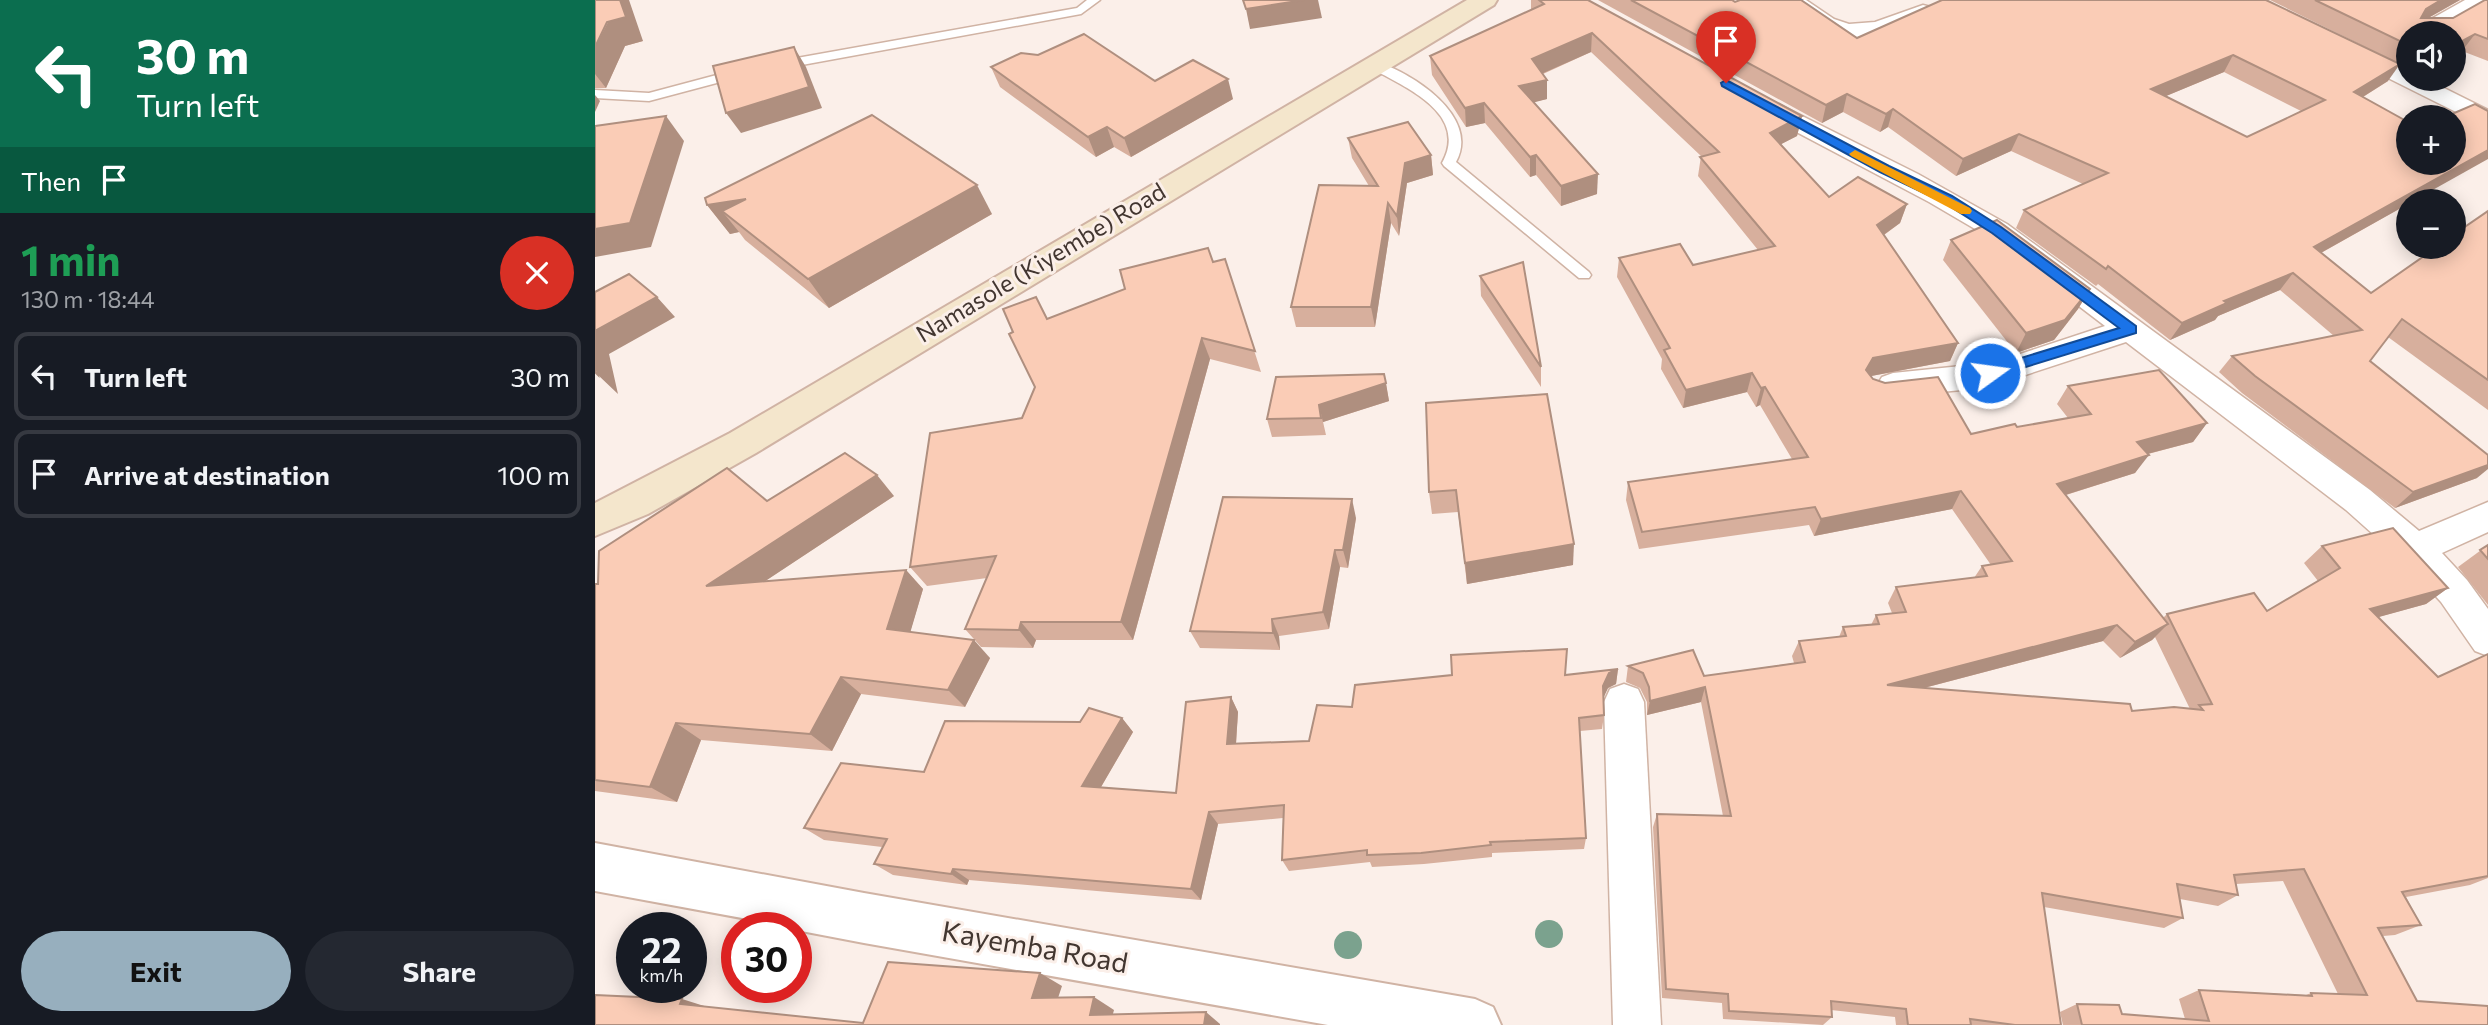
<!DOCTYPE html>
<html lang="en">
<head>
<meta charset="utf-8">
<style>
	body { margin:0; font-family:Commissioner,sans-serif; background:#242831; color:#f1f3f6; height:100vh; display:flex; flex-direction:column; font-size:26px; white-space:nowrap }
	* { box-sizing:border-box; margin:0 }
	p { font-size:23px; color:#9ea1a6 }
	.icon { flex:none; width:38px; height:38px; fill:none; stroke:currentColor; stroke-width:2; stroke-linecap:round; stroke-linejoin:round }
	.map { position:relative; flex:1; overflow:hidden }
	.panel { display:flex; flex-direction:column; background:#171b24; width:595px }
	.panel>* { flex:none }
	.hud { background:#0b6e4f; color:#fff; overflow:hidden }
	.fabs { position:absolute; left:1801px; top:21px; display:grid; gap:14px }
	.fabs a { display:grid; place-items:center; width:70px; height:70px; border-radius:50%; background:#171b24; box-shadow:0 4px 18px #0003; font-size:35px }
	.speed { position:absolute; left:21px; top:912px; display:flex; gap:14px; font-size:35px; font-weight:700; text-align:center }
	.speed>* { display:grid; place-content:center; width:91px; height:91px; border-radius:50%; background:#171b24; box-shadow:0 4px 18px #0003; line-height:1 }
	.speed small { font-size:18px; font-weight:400 }
	.speed .limit { border:10px solid #d22; background:#fff; color:#111 }
	.pin { position:absolute; display:grid; place-items:center; width:60px; height:60px; color:#fff; margin:-72px -30px; border-radius:50% 50% 50% 0; rotate:-45deg; box-shadow:0 0 7px #0007 }
	.pin .icon { rotate:45deg }
	.me { position:absolute; width:77px; margin:-38px; rotate:76deg; stroke-linejoin:round; filter:drop-shadow(0 0 5px #0008) }
	.turn { display:flex; align-items:center; gap:24px; height:147px; padding:0 21px; font-size:32px }
	.turn .icon { width:91px; height:91px; stroke-width:2.5 }
	.turn b { display:block; font-size:49px; line-height:60px }
	.then { display:flex; align-items:center; height:66px; padding:0 21px; background:#0003; gap:14px; font-size:26px }
	.round { display:grid; place-items:center; flex:none; width:74px; height:74px; border-radius:37px; background:#242831 }
	.summary { display:flex; align-items:center; justify-content:space-between; height:119px; padding:0 21px }
	h1 { font-size:42px; font-weight:700; line-height:52px; color:#1e9e55 }
	.cta { display:flex; gap:14px; margin-top:auto; padding:14px 21px }
	.cta a { flex:1; height:80px; border-radius:42px; background:#97afbe; color:#111; font-size:28px; font-weight:700; line-height:80px; text-align:center }
	.cta a+a { background:#242831; color:#f1f3f6 }
	ul { padding:0; list-style:none }
	li { display:flex; align-items:center; gap:21px; height:88px; margin:0 14px 10px; padding:0 7px; border:4px solid #363941; border-radius:14px }
	li div { flex:1 }
	li b { display:block; font-size:26px }
	li em { font-style:normal }
	main { display:flex; flex:1; min-height:0 }
	.map>svg:first-child { display:block }
</style>
</head>
<body>
<main>
<section class="panel">
<div class="hud">
<div class="turn"><svg class="icon" aria-label="left" viewBox="0 0 24 24"><path d="M17 20v-9H6M10 6l-5 5 5 5"/></svg><div><b>30 m</b>Turn left</div></div>
<div class="then">Then<svg class="icon" aria-label="arrive" viewBox="0 0 24 24"><path d="M6 21V4h12l-3 4 3 4H6"/></svg></div>
</div>
<div class="summary"><div><h1>1 min</h1><p>130 m · 18:44</p></div><a class="round" style="background:#d93025;color:#fff"><svg class="icon" aria-label="close" viewBox="0 0 24 24"><path d="M6 6l12 12M18 6L6 18"/></svg></a></div>
<ul>
<li><svg class="icon" aria-label="left" viewBox="0 0 24 24"><path d="M17 20v-9H6M10 6l-5 5 5 5"/></svg><div><b>Turn left</b></div><em>30 m</em></li>
<li><svg class="icon" aria-label="arrive" viewBox="0 0 24 24"><path d="M6 21V4h12l-3 4 3 4H6"/></svg><div><b>Arrive at destination</b></div><em>100 m</em></li>
</ul>
<div class="cta"><a>Exit</a><a>Share</a></div>
</section>
<div class="map">
<svg width="1893" height="1025" viewBox="0 0 1893 1025">
	<rect width="100%" height="100%" fill="#fbefe9"/>
	<g fill="none" stroke-linecap="round" stroke-linejoin="round">
		<g stroke="#d0b3a4" stroke-width="3">
			<g id="service">
				<polygon points="492,0 505,0 486,14 185,69 179,65 185,61 482,8"/>
				<path d="M 780,61 C 817,73 886,116 861,162 L 994,272 L 996,275 L 994,278 L 984,278 L 849,166 L 847,163 C 875,113 809,87 776,68 L 776,62 Z"/>
				<polygon points="144,69 150,73 148,76 54,101 0,98 0,90 54,93"/>
			</g>
		</g>
		<g stroke="#d0b3a4" stroke-width="3">
			<g id="minor">
				<path d="M 1185,0 L 1211,0 L 1239,19 L 1254,24 L 1280,22 L 1328,5 L 1336,7 L 1339,12 L 1336,17 C 1289,36 1251,51 1206,18 C 1198,12 1190,8 1185,0 Z"/>
				<polygon points="1870,0 1893,0 1893,5 1844,33 1816,33 1820,28"/>
				<polygon points="1755,43 1813,70 1813,79 1831,79 1893,110 1893,128 1747,55 1743,50 1747,45"/>
				<polygon points="1163,94 1323,174 1412,224 1775,490 1824,531 1893,502 1893,532 1847,553 1872,580 1893,609 1893,656 1880,651 1846,602 1807,560 1751,510 1531,342 1415,380 1376,389 1298,397 1287,393 1282,385 1287,377 1298,373 1376,365 1413,358 1510,326 1392,236 1334,202 1154,107 1150,102 1154,97"/>
				<polygon points="1029,684 1043,689 1049,702 1066,1025 1018,1025 1009,702 1015,689"/>
			</g>
		</g>
		<g stroke="#d0b3a4" stroke-width="4">
			<polygon id="tertiary" points="0,843 269,893 880,999 898,1007 906,1025 733,1025 269,943 201,930 201,928 0,891"/>
		</g>
		<g stroke="#d0b3a4" stroke-width="4">
			<polygon id="secondary" points="872,0 902,0 899,5 161,453 53,514 0,536 0,503 135,433"/>
		</g>
		<use href="#service" fill="#fff" fill-rule="evenodd"/>
		<use href="#minor" fill="#fff" fill-rule="evenodd"/>
		<use href="#tertiary" fill="#fff" fill-rule="evenodd"/>
		<use href="#secondary" fill="#f4e6cc" fill-rule="evenodd"/>
	</g>
	<g fill="#7ba28e">
		<circle cx="954" cy="934" r="14"/>
		<circle cx="753" cy="945" r="14"/>
	</g>
	<g fill="#d7af9d" fill-rule="evenodd">
		<polygon points="0,0 48,41 30,46 11,88 0,88"/>
		<path d="M 936,0 L 993,0 L 1207,116 L 1202,136 L 1186,144 L 1234,197 L 1312,204 L 1305,223 L 1289,235 L 1363,343 L 1355,361 L 1276,376 L 1278,379 L 1376,434 L 1422,427 L 1473,418 L 1462,404 L 1473,386 L 1612,423 L 1598,442 L 1553,454 L 1540,473 L 1471,495 L 1568,618 L 1572,614 L 1672,611 L 1723,581 L 1709,563 L 1727,546 L 1853,588 L 1831,604 L 1783,617 L 1843,677 L 1893,654 L 1893,878 L 1875,885 L 1811,897 L 1826,925 L 1800,935 L 1788,936 L 1822,1001 L 1893,1025 L 1468,1025 L 1465,1012 L 1482,1004 L 1527,1014 L 1590,1019 L 1584,999 L 1604,990 L 1711,995 L 1716,993 L 1743,994 L 1688,881 L 1641,884 L 1643,895 L 1623,906 L 1585,899 L 1588,918 L 1569,928 L 1449,907 L 1466,1025 L 1301,1025 L 1300,1017 L 1236,1010 L 1237,1017 L 1228,1025 L 1128,1019 L 1127,1003 L 1067,998 L 1058,827 L 1062,814 L 1128,816 L 1106,702 L 1052,715 L 1052,702 L 1045,688 L 1031,682 L 1033,666 L 1109,676 L 1199,663 L 1197,656 L 1204,641 L 1244,637 L 1248,627 L 1276,625 L 1281,615 L 1297,613 L 1293,603 L 1301,587 L 1379,578 L 1387,566 L 1396,565 L 1357,509 L 1219,536 L 1214,525 L 1044,549 L 1031,500 L 1033,482 L 1197,459 L 1165,405 L 1161,407 L 1152,392 L 1088,408 L 1066,369 L 1067,359 L 1022,277 L 1024,258 L 1098,265 L 1163,250 L 1103,176 L 1106,156 L 996,52 L 948,74 L 952,80 L 952,99 L 938,102 L 1002,194 L 966,206 L 941,175 L 935,177 L 890,123 L 871,127 L 837,75 L 835,56 L 936,10 ZM 1560,637 L 1595,709 L 1537,711 L 1329,688 L 1508,641 L 1525,658 L 1557,640 Z"/>
		<path d="M 1003,0 L 1137,0 L 1262,38 L 1347,0 L 1793,81 L 1768,97 L 1813,201 L 1813,204 L 1726,253 L 1776,293 L 1893,211 L 1893,410 L 1793,337 L 1775,361 L 1882,478 L 1800,508 L 1647,393 L 1624,372 L 1637,356 L 1739,336 L 1685,290 L 1623,316 L 1620,320 L 1575,340 L 1503,284 L 1501,286 L 1421,228 L 1429,210 L 1488,184 L 1416,151 L 1361,176 L 1293,127 L 1285,132 L 1248,112 L 1227,123 ZM 1629,72 L 1706,111 L 1652,137 L 1571,96 Z"/>
		<polygon points="1675,0 1865,0 1833,18 1858,18 1893,0 1893,61 1867,51 1858,33 1813,33 1813,68"/>
		<polygon points="396,67 560,81 638,99 536,157 519,147 501,157 405,87"/>
		<polygon points="753,138 836,155 838,175 812,183 804,236 796,223 780,327 701,327 696,307 774,186 757,158"/>
		<polygon points="112,205 397,214 234,308 150,240 144,232 135,234"/>
		<polygon points="1356,240 1495,289 1483,309 1459,340 1421,353 1348,260"/>
		<polygon points="630,259 666,372 615,359 538,640 441,640 438,648 386,647 370,629 392,578 332,586 315,567 427,418 440,387 452,319"/>
		<polygon points="885,276 946,367 946,387 886,296"/>
		<polygon points="789,374 794,401 728,422 731,435 677,437 672,419"/>
		<polygon points="831,403 978,565 872,584 863,512 837,514 834,492"/>
		<polygon points="299,496 170,581 311,570 328,589 315,632 395,658 370,707 266,694 237,751 106,740 82,802 0,791 0,584 3,584 172,501"/>
		<polygon points="761,518 753,568 745,567 734,629 684,636 685,650 605,648 595,631"/>
		<polygon points="1893,545 1893,605 1863,567"/>
		<polygon points="1023,669 1021,684 1013,688 1008,697 1009,715 1007,729 985,731 991,838 989,849 897,853 897,857 829,864 777,867 775,862 694,871 687,860 688,818 623,824 606,900 374,880 372,885 298,875 279,864 287,847 229,840 209,828 329,772 485,722 527,718 538,732 506,787 581,793 636,697 643,712 641,744 714,741 757,707 970,675"/>
	</g>
	<g fill="#af8f7f">
		<polygon points="25,0 34,0 48,41 30,46 11,88 0,74 0,47"/>
		<polygon points="709,0 723,0 727,18 655,29 651,9"/>
		<polygon points="1846,0 1865,0 1819,26 1831,9"/>
		<polygon points="997,33 996,52 937,78 937,59"/>
		<polygon points="1880,34 1867,51 1858,56 1858,46"/>
		<polygon points="199,47 211,67 227,108 146,133 131,113"/>
		<polygon points="1638,55 1629,72 1547,106 1556,89"/>
		<polygon points="1805,64 1793,81 1747,110 1759,92"/>
		<polygon points="633,79 638,99 536,157 529,138"/>
		<polygon points="952,80 952,99 925,106 924,86"/>
		<polygon points="1252,94 1248,112 1227,123 1231,105"/>
		<polygon points="0,95 5,101 0,112"/>
		<polygon points="889,103 890,123 871,127 870,108"/>
		<polygon points="1298,109 1293,127 1285,132 1291,114"/>
		<polygon points="71,116 89,141 56,247 0,257 0,229"/>
		<polygon points="1207,116 1202,136 1171,152 1175,133"/>
		<polygon points="512,127 519,147 501,157 493,137"/>
		<polygon points="1424,134 1416,151 1361,176 1368,159"/>
		<polygon points="1893,150 1893,159 1818,201 1813,201 1813,204 1706,264 1719,247"/>
		<polygon points="836,155 838,175 812,183 804,236 802,216 810,163"/>
		<polygon points="941,155 941,175 935,177 935,157"/>
		<polygon points="1003,174 1002,194 966,206 966,186"/>
		<polygon points="382,185 397,214 234,308 213,279"/>
		<polygon points="151,199 127,211 144,232 135,234 112,205"/>
		<polygon points="793,203 796,223 780,327 776,307"/>
		<polygon points="1312,204 1305,223 1276,244 1282,225"/>
		<polygon points="1698,273 1685,290 1623,316 1620,320 1575,340 1587,323 1629,301"/>
		<polygon points="1495,289 1483,309 1459,340 1421,353 1431,333"/>
		<polygon points="62,297 80,317 14,354 23,394 3,375 0,361 0,331"/>
		<polygon points="607,338 615,359 538,640 526,622"/>
		<polygon points="1363,343 1355,361 1271,377 1271,370 1278,358"/>
		<polygon points="1157,373 1152,392 1088,408 1091,390"/>
		<polygon points="791,383 794,401 728,422 731,435 724,405"/>
		<polygon points="1170,387 1165,405 1161,407 1166,388"/>
		<polygon points="1612,423 1598,442 1529,460 1542,442"/>
		<polygon points="1554,455 1540,473 1451,501 1462,484"/>
		<polygon points="1893,465 1893,469 1882,478 1800,508 1818,492"/>
		<polygon points="282,475 299,496 134,605 111,586"/>
		<polygon points="1366,491 1357,509 1219,536 1226,519"/>
		<polygon points="757,499 761,518 753,568 748,550"/>
		<polygon points="979,544 978,565 872,584 870,563"/>
		<polygon points="740,550 745,567 734,629 728,612"/>
		<polygon points="311,570 328,589 311,647 292,629"/>
		<polygon points="1853,588 1831,604 1755,625 1775,609"/>
		<polygon points="677,619 684,636 685,650 678,633"/>
		<polygon points="426,622 441,640 438,648 424,630"/>
		<polygon points="1573,624 1557,640 1525,658 1540,642"/>
		<polygon points="1522,625 1508,641 1283,700 1292,685"/>
		<polygon points="379,640 395,658 370,707 353,690"/>
		<polygon points="1023,669 1021,684 1013,688 1007,701 1008,686 1014,673"/>
		<polygon points="246,677 266,694 237,751 215,734"/>
		<polygon points="1110,687 1106,702 1052,715 1055,701"/>
		<polygon points="636,697 643,712 640,758 632,744"/>
		<polygon points="527,718 538,732 499,799 487,786"/>
		<polygon points="81,723 106,740 82,802 55,787"/>
		<polygon points="614,812 623,824 606,900 596,889"/>
		<polygon points="358,869 374,880 372,885 356,874"/>
		<polygon points="445,973 467,986 459,1010 437,998"/>
		<polygon points="499,997 519,1010 515,1025 495,1015"/>
		<polygon points="87,999 125,1011 85,1004"/>
		<polygon points="611,1012 625,1024 625,1025 609,1025"/>
	</g>
	<g fill="#faccb6" stroke="#af8f7f" stroke-width="2" fill-rule="evenodd">
		<polygon points="0,0 25,0 31,17 12,22 0,47"/>
		<polygon points="648,0 709,0 651,9"/>
		<polygon points="944,0 993,0 1207,116 1175,133 1234,197 1263,177 1312,204 1282,225 1363,343 1278,358 1271,370 1278,379 1290,383 1343,377 1376,434 1420,424 1422,427 1496,414 1473,386 1564,370 1612,423 1542,442 1554,455 1462,484 1573,624 1540,642 1522,625 1292,685 1535,704 1537,711 1579,707 1608,710 1604,705 1617,704 1572,614 1659,593 1672,611 1745,568 1727,546 1798,528 1853,588 1775,609 1843,677 1893,654 1893,876 1807,892 1826,925 1783,928 1822,1001 1893,1006 1893,1025 1487,1025 1482,1004 1524,1005 1527,1014 1614,1021 1604,990 1717,996 1716,993 1772,995 1709,869 1639,875 1643,895 1582,884 1588,918 1447,893 1466,1025 1420,1025 1375,1019 1376,1025 1313,1025 1311,1009 1236,1001 1237,1017 1134,1011 1133,994 1071,989 1062,814 1136,816 1110,687 1055,701 1054,687 1048,673 1033,666 1098,650 1109,676 1210,662 1204,641 1251,636 1248,627 1284,624 1281,615 1311,612 1301,587 1392,576 1387,566 1417,561 1366,491 1226,519 1220,507 1047,532 1033,482 1213,457 1170,387 1166,388 1157,373 1091,390 1069,350 1075,348 1024,258 1085,244 1098,265 1180,246 1105,157 1124,152 997,33 937,59 952,80 924,86 1003,174 966,186 941,155 935,157 889,103 870,108 835,56 949,4"/>
		<path d="M 1036,0 L 1137,0 L 1140,2 L 1145,0 L 1206,0 L 1262,38 L 1347,0 L 1671,0 L 1805,64 L 1759,92 L 1813,122 L 1813,163 L 1858,163 L 1858,117 L 1850,117 L 1880,104 L 1893,111 L 1893,150 L 1719,247 L 1776,293 L 1842,247 L 1858,247 L 1858,235 L 1893,211 L 1893,380 L 1807,319 L 1775,361 L 1893,455 L 1893,465 L 1818,492 L 1660,376 L 1637,356 L 1767,330 L 1698,273 L 1629,301 L 1632,303 L 1587,323 L 1513,266 L 1511,269 L 1429,210 L 1513,173 L 1424,134 L 1368,159 L 1298,109 L 1291,114 L 1252,94 L 1231,105 ZM 1638,55 L 1730,100 L 1652,137 L 1556,89 Z"/>
		<polygon points="1720,0 1846,0 1831,9 1826,18 1858,18 1890,0 1893,0 1893,39 1880,34 1858,46 1858,33 1813,33 1813,45"/>
		<polygon points="489,34 560,81 598,60 633,79 529,138 512,127 493,137 396,67 426,53 443,55"/>
		<polygon points="199,47 214,87 131,113 118,66"/>
		<polygon points="277,115 382,185 213,279 127,211 151,199 112,205 110,198"/>
		<polygon points="71,116 35,223 0,229 0,126"/>
		<polygon points="813,122 836,155 810,163 802,216 793,203 776,307 696,307 724,185 783,186 753,138"/>
		<polygon points="1402,220 1495,289 1470,320 1431,333 1356,240"/>
		<polygon points="613,248 618,262 630,259 660,351 607,338 526,622 426,622 424,630 370,629 401,556 315,567 335,433 427,418 440,387 414,334 418,332 408,309 441,297 452,319 530,289 525,270"/>
		<polygon points="928,262 946,367 885,276"/>
		<polygon points="34,274 62,297 0,331 0,292"/>
		<polygon points="0,361 3,375 0,372"/>
		<polygon points="789,374 791,383 724,405 726,418 672,419 681,377"/>
		<polygon points="952,394 979,544 870,563 861,490 834,492 831,403"/>
		<polygon points="250,453 282,475 111,586 311,570 292,629 379,640 353,690 246,677 215,734 81,723 55,787 0,780 0,584 3,584 4,551 132,468 172,501"/>
		<polygon points="628,497 757,499 748,550 740,550 728,612 677,619 678,633 595,631"/>
		<polygon points="1893,545 1893,559 1885,550"/>
		<polygon points="972,649 970,675 1023,669 1014,673 1008,686 1009,715 984,718 991,838 895,842 896,845 826,853 772,855 772,850 687,860 689,805 614,812 596,889 358,869 356,874 279,864 292,839 209,828 246,763 329,772 350,721 485,722 494,708 527,718 487,786 581,793 591,702 636,697 632,744 714,741 722,705 757,707 760,685 857,675 856,655"/>
		<polygon points="293,962 445,973 437,998 499,997 495,1015 611,1012 609,1025 0,1025 0,995 87,999 85,1004 268,1023"/>
	</g>
	<polygon fill="#1a73e8" stroke="#114b97" stroke-width="2" points="1131,80 1294,166 1357,196 1406,227 1541,326 1541,333 1395,378 1390,376 1388,373 1390,369 1524,328 1397,233 1348,202 1285,172 1127,86 1126,83"/>
	<polygon fill="#f59e0b" points="1260,150 1375,208 1377,211 1375,214 1366,214 1256,156 1254,154"/>
	<g text-anchor="middle" stroke-width="6" stroke-linejoin="round" paint-order="stroke">
		<g font-size="24" fill="#423630" stroke="#fbefe9">
			<text transform="translate(446 263) rotate(-31)" y="8">Namasole (Kiyembe) Road</text>
		</g>
		<g font-size="28" fill="#423630" stroke="#fbefe9">
			<text transform="translate(440 947) rotate(10)" y="10">Kayemba Road</text>
		</g>
	</g>
</svg>
<div class="fabs">
<a><svg class="icon" aria-label="sound" viewBox="0 0 24 24"><path d="M4 9h4l5-4v14l-5-4H4zM17 9q2 3 0 6"/></svg></a>
<a>+</a>
<a>−</a>
</div>
<div class="speed"><div>22<small>km/h</small></div><div class="limit">30</div></div>
<div class="pin" style="left:1131px;top:83px;background:#d93025"><svg class="icon" aria-label="arrive" viewBox="0 0 24 24"><path d="M6 21V4h12l-3 4 3 4H6"/></svg></div>
<svg class="me" style="left:1395px;top:373px" viewBox="-20 -20 40 40"><circle r="17" fill="#1a73e8" stroke="#fff" stroke-width="3"/><path d="M0-11L8 9 0 5-8 9z" fill="#fff"/></svg>
</div>
</main>
</body>
</html>
